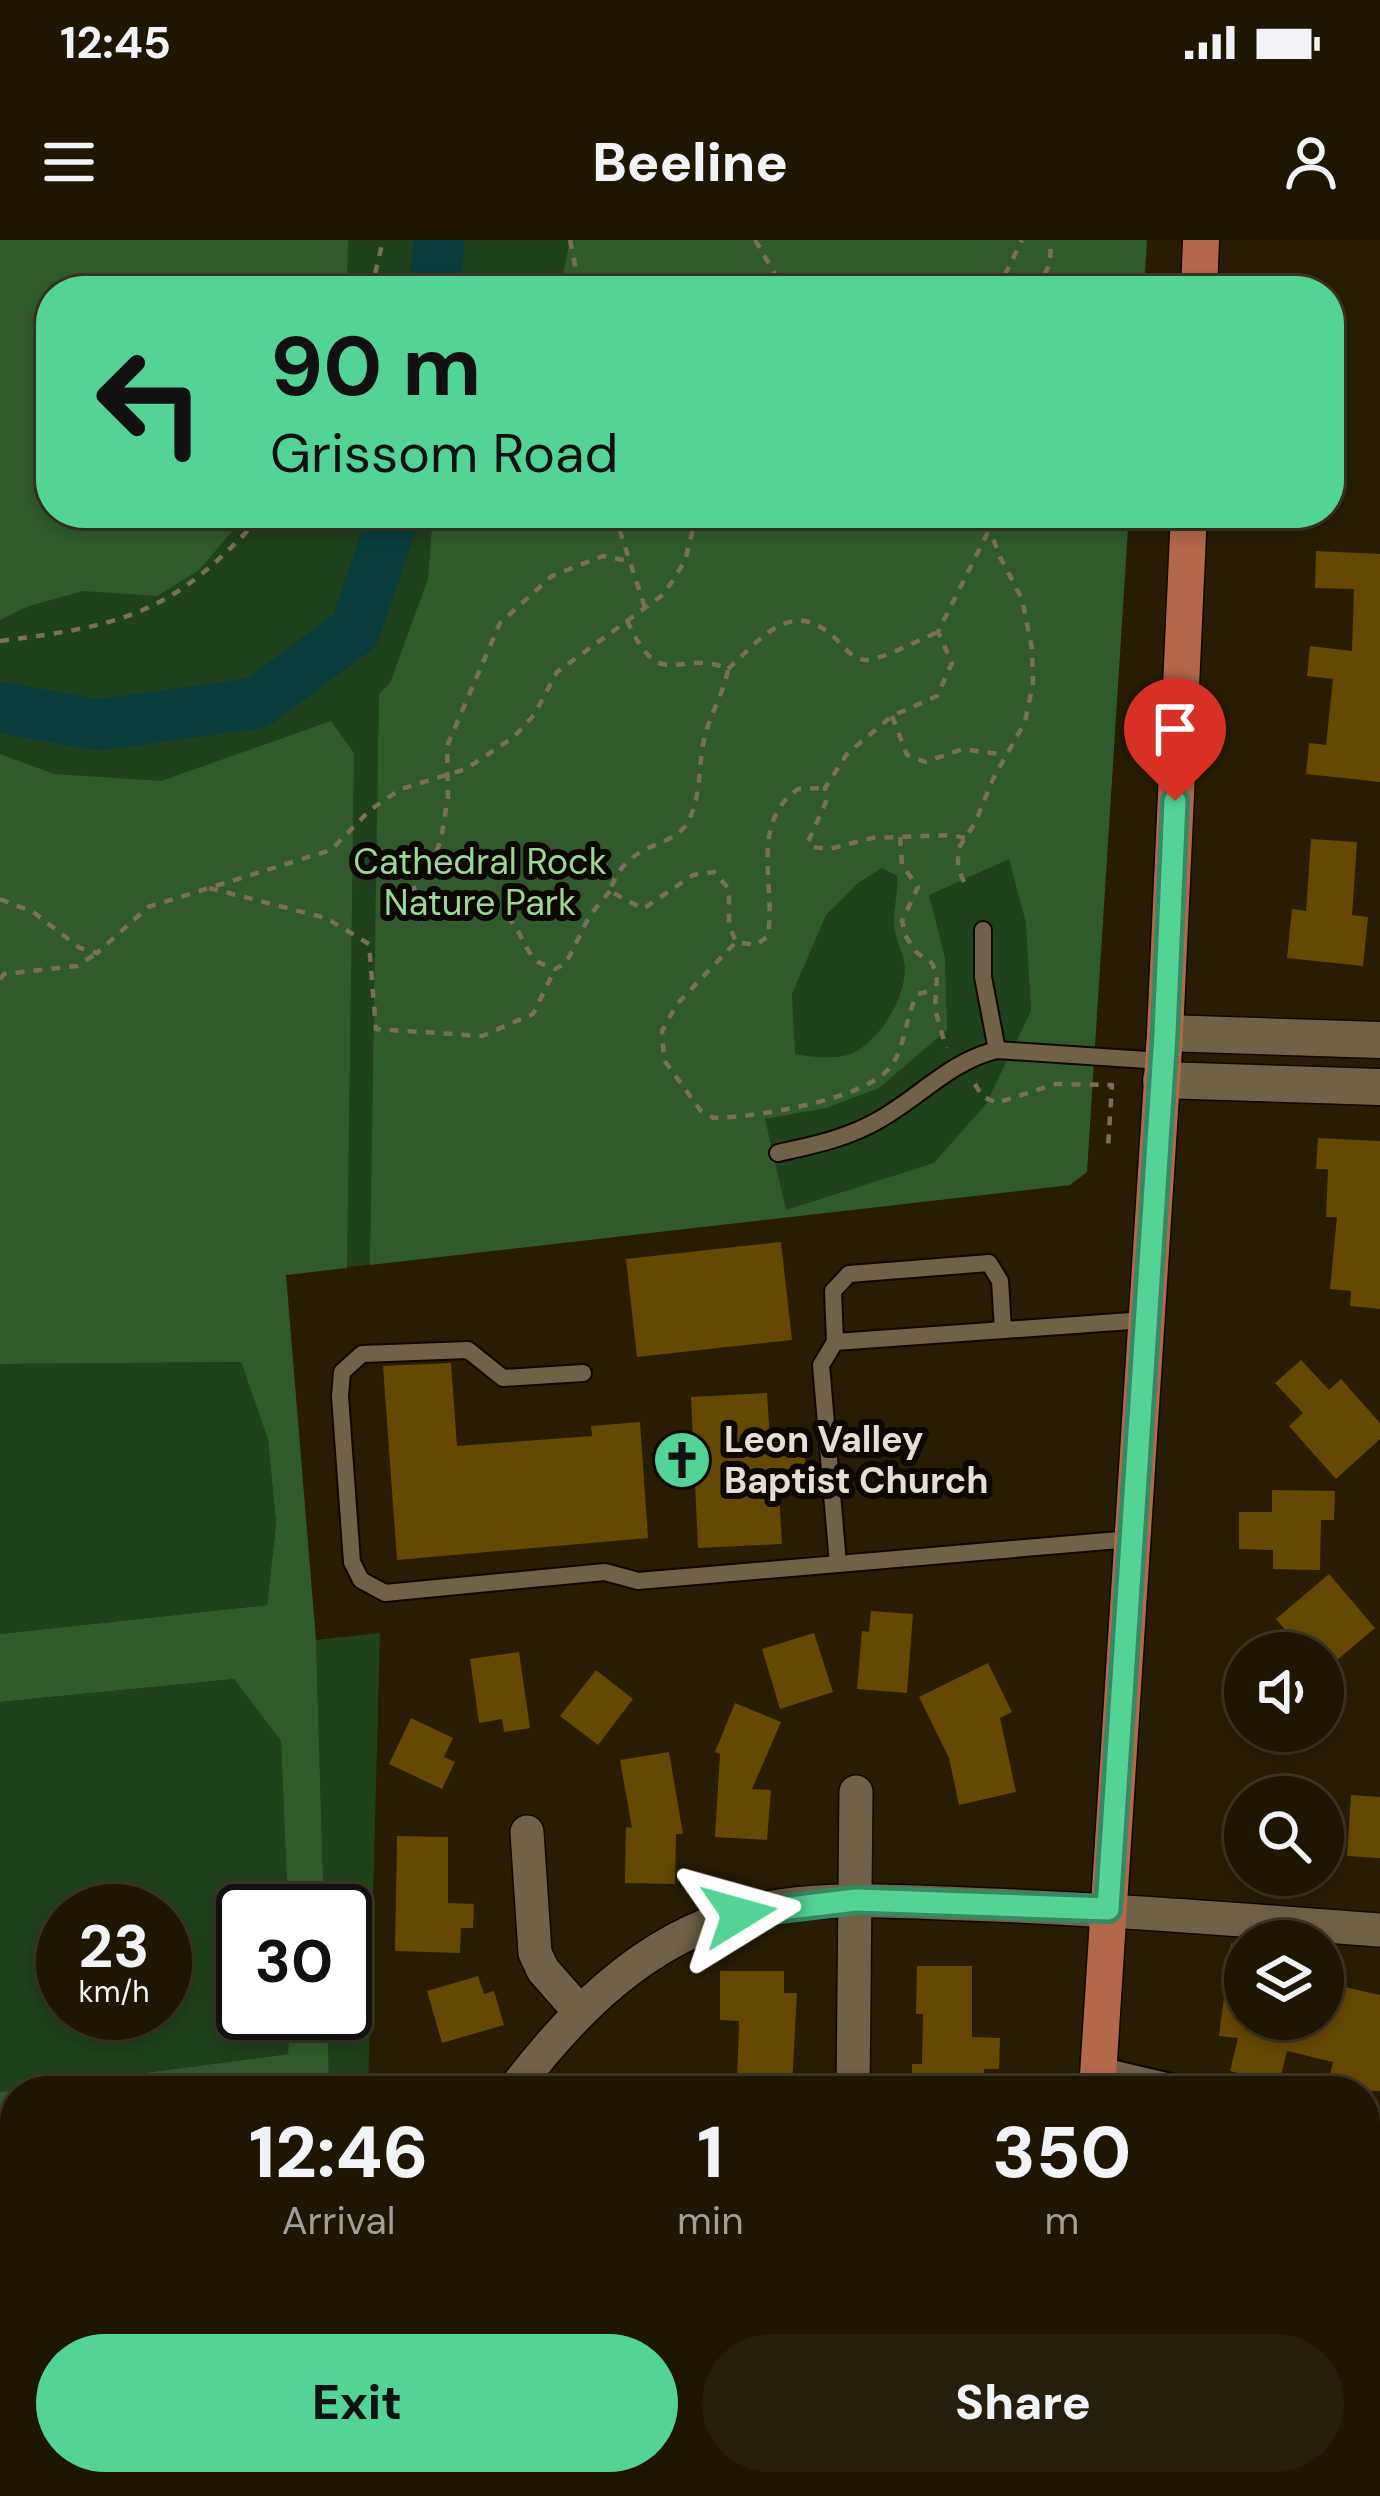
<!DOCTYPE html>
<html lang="en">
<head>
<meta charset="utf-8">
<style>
	body { margin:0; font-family:"DM Sans",sans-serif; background:#261e0c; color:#f1f3f6; height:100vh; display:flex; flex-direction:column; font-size:45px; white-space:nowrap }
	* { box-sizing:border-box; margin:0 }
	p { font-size:39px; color:#a19f99 }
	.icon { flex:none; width:66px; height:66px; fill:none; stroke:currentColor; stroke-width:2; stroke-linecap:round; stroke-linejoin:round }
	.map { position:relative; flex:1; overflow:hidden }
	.side { position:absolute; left:0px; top:1836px; width:1380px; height:420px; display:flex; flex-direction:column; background:#1e1502; border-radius:48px 48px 0 0; box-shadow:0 6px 18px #0003,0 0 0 3px #3c3424 }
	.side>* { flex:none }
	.banner { position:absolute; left:36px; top:36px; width:1308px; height:252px; border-radius:48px; box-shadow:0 6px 18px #0003,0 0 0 3px #3c3424; background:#53d396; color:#111; overflow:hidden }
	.buttons { position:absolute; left:1224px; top:1392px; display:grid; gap:24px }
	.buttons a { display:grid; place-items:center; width:120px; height:120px; border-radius:50%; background:#1e1502; box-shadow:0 6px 18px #0003,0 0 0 3px #3c3424; font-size:60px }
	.speed { position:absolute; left:36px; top:1644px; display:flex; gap:24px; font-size:60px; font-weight:700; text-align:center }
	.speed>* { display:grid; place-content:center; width:156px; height:156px; border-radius:50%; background:#1e1502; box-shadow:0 6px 18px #0003,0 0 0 3px #3c3424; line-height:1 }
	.speed small { font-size:30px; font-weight:400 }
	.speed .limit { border:6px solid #111; border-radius:18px; background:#fff; color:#111 }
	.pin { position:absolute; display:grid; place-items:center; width:102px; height:102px; color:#fff; margin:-123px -51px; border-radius:50% 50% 50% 0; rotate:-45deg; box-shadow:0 0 12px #0007 }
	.pin .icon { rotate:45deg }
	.me { position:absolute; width:132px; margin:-66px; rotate:82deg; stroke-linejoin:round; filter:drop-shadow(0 0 9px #0008) }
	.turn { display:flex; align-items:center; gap:42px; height:252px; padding:0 36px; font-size:54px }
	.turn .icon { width:156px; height:156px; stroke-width:2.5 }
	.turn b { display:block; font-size:84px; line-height:102px }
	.eta { display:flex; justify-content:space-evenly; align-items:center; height:204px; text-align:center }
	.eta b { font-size:72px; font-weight:800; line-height:84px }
	.cta { display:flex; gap:24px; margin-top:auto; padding:24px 36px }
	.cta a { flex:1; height:138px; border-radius:72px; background:#53d396; color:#111; font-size:48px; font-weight:800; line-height:138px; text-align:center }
	.cta a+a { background:#261e0c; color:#f1f3f6 }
	.status { display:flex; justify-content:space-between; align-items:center; height:84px; padding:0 60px; background:#1e1502; direction:ltr }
	.status svg { height:33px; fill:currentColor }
	header { display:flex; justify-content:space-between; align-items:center; height:156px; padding:0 36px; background:#1e1502; font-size:54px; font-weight:800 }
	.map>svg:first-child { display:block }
</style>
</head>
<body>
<div class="status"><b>12:45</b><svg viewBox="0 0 49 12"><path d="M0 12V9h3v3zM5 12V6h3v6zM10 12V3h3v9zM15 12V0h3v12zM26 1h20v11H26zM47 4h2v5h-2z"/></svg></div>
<header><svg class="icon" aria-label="menu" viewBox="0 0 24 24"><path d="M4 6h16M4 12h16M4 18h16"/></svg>Beeline<svg class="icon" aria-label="person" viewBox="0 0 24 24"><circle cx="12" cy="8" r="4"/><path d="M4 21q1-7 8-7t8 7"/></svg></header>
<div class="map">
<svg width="1380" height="2256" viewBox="0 0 1380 2256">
	<rect width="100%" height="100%" fill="#281c03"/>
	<g fill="#1f411b" fill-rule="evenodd">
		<polygon points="0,0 1122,0 1119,51 51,51 51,273 1107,273 1070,945 286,1034 0,876"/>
		<polygon points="241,1122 268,1198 276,1284 267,1365 0,1394 0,1124"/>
		<polygon points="380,1393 368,1851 328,1851 327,1773 345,1773 345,1671 324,1671 316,1400"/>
		<path d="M 234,1439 L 281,1501 L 288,1671 L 243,1671 L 243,1773 L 290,1773 L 288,1814 L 0,1852 L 0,1462 ZM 63,1671 L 165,1671 L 165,1773 L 63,1773 Z"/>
	</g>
	<g fill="#315a2c" fill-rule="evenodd">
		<polygon points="0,0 348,0 347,51 51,51 51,273 238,273 241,281 199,330 157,356 83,351 29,366 0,380"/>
		<polygon points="570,0 1147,0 1144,51 560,51"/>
		<path d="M 433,273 L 1129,273 L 1087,932 L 1070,945 L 370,1025 L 379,454 L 390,443 L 428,339 ZM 1009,619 L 1026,683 L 1031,771 L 986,864 L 934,923 L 786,970 L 765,879 L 826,868 L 879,848 L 947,790 L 945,718 L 929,655 ZM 882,628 L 897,636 C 899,653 893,667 894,683 C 894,699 905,714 905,729 C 905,759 879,802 851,814 C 835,820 811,817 795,814 L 792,754 L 826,675 L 858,643 Z"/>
		<polygon points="331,481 354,513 347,1028 286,1035 316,1400 324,1671 288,1671 281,1501 234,1439 0,1462 0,1394 267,1365 276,1284 268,1199 241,1122 0,1124 0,514 54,534 161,541"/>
		<polygon points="290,1773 327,1773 329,1846 291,1851 15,1851 15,1890 0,1892 0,1852 288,1814"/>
	</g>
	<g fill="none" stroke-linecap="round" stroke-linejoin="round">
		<g stroke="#093d3e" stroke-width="51">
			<polyline points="435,51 439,0"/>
			<polyline points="0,467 98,485 257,463 355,390 395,273"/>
		</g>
	</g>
	<g fill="#654802">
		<polygon points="1316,311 1380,314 1380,542 1306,534 1309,503 1326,505 1333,439 1307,436 1310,406 1352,411 1354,349 1315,348"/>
		<polygon points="1311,599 1357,602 1352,675 1368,677 1363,726 1287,718 1292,669 1306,671"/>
		<polygon points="1318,898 1380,901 1380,1069 1350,1066 1351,1051 1330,1049 1337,977 1326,977 1328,929 1316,929"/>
		<polygon points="781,1002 792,1100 637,1117 626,1019"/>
		<polygon points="1301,1120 1329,1150 1341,1139 1380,1183 1380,1199 1336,1239 1289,1186 1303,1173 1275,1143"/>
		<polygon points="451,1123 457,1206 592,1196 591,1186 640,1182 648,1298 397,1320 383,1126"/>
		<polygon points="767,1153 770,1199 804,1197 807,1251 779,1253 782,1304 698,1308 691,1157"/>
		<polygon points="1272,1250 1335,1251 1334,1280 1321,1280 1320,1330 1273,1329 1273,1310 1239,1309 1239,1272 1272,1272"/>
		<polygon points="1329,1334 1375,1388 1323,1432 1323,1413 1305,1413 1276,1379"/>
		<polygon points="871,1371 913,1374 907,1453 857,1449 862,1391 869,1392"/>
		<polygon points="814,1393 833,1452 780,1469 762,1409"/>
		<polygon points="519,1412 530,1488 504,1492 502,1479 479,1483 470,1419"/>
		<polygon points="988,1423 1012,1472 1000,1478 1016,1552 959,1565 949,1518 919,1457"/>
		<polygon points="596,1430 633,1459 598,1505 560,1476"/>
		<polygon points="735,1463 781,1482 752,1549 771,1550 767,1600 715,1597 720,1514 715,1512"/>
		<polygon points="411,1478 453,1498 444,1517 455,1522 442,1549 389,1524"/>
		<polygon points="669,1512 683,1594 676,1594 675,1644 625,1643 626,1587 632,1588 620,1520"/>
		<polygon points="1351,1555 1380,1557 1380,1618 1347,1616"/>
		<polygon points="397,1596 448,1597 448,1663 474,1664 473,1688 461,1688 460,1713 395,1711"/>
		<polygon points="1231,1703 1245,1704 1245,1779 1328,1779 1336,1745 1380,1755 1380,1851 1326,1851 1333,1822 1287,1811 1279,1843 1230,1831 1238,1798 1219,1796"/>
		<polygon points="917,1726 972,1726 972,1797 1000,1798 999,1829 984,1829 984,1850 912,1850 912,1824 922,1824 923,1774 916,1774"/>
		<polygon points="720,1731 784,1731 784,1753 797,1753 792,1846 737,1844 739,1781 720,1780"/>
		<polygon points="478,1736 484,1754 494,1751 504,1785 442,1803 427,1751"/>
	</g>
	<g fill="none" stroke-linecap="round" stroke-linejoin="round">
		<g stroke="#100600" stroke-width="20">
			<g id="service">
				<polyline points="983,690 983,737 997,810"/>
				<path d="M 778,913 C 813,905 845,899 877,881 C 919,858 950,821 997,810 L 1162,821"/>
				<polyline points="835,1102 833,1051 849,1034 989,1023 1000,1041 1003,1090"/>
				<polyline points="583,1133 503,1138 468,1110 362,1114 342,1132 340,1156 352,1322 361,1340 385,1353 605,1332 638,1341 1131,1299"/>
				<polyline points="838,1324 821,1125 835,1102 1145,1080"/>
				<polyline points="1099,1825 1209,1851"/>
				<polyline points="1365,1894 1380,1898"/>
			</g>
		</g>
		<g stroke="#100600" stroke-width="36">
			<g id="minor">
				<polyline points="527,1592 535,1713 543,1730 579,1771"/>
				<path d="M 513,1851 C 571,1774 643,1700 740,1674 C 813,1654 893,1662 968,1664 C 1106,1669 1243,1680 1380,1690"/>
				<polyline points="853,1851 856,1552"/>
				<polyline points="0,2078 15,2076"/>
				<polyline points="117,2256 117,2241"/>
				<polyline points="521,2256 521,2241"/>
				<polyline points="846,2256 846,2241"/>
			</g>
		</g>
		<g stroke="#100600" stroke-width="39">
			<g id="tertiary">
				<polyline points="1165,793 1380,800"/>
				<polyline points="1161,840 1380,847"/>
			</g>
		</g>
		<g stroke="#100600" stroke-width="39">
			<g id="primary">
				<polyline points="1199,51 1201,0"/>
				<polyline points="1097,1851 1165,793 1189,273"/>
				<polyline points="1081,2256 1081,2241"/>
			</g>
		</g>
		<g stroke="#796f5a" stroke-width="4.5" stroke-dasharray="9 9" stroke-linecap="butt">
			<polyline points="570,0 580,51"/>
			<polyline points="755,0 785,51"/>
			<polyline points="371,51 383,0"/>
			<polyline points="997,51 1022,0"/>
			<polyline points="1037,51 1050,23 1051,0"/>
			<polyline points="614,273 645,368"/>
			<path d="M 627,380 C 661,457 678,407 728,429 C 724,452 712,471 706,492 C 697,522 703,558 686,585 C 670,609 626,601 610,651 L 643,669 L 693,635 L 714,632 L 729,649 L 729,685 L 736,702 L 756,705 L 768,696 C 776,645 749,583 798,549 L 825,548"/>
			<path d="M 0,401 C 129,385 175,372 264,273"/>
			<path d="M 728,429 C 761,399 792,355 837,400 C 845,409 854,420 867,420 C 883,419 921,399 938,392"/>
			<polyline points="892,476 907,515 925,522 963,509 1005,515"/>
			<polyline points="900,597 902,625 918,647 902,681 905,695 916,712 932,723 937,736 935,769 946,808"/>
			<polyline points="965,598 951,595 872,598 829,609 813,607 808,602 826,562 825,548 847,514 892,476 937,456 952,423 938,392 989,290"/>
			<polyline points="964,642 958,628 958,609 975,583 993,539 1025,482 1033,443 1032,409 1022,359 999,315 984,273"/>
			<polyline points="209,648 326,678 369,704 376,789 482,796 533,774 555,729"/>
			<path d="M 610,651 L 590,675 L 566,723 L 555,729 C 549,726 542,725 537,721 C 519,705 521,679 495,671 C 458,659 417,693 412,635 L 436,613 L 441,599 L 448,557 L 447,506 L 500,383 L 552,336 L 603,316 L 624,320 L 632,327"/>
			<polyline points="0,659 33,672 80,708 97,713 148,667 331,610 370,570 401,549 466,529 514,497 534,475 557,432 664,354 685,321 697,273"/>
			<path d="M 734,704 L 677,764 L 662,791 L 664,820 L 701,871 L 714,878 C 755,877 868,860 892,825 C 906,804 905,776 918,754 L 935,750"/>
			<polyline points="0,739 4,734 77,726 97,713"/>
			<polyline points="975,844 982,856 996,863 1056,844 1112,845 1108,907"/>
		</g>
		<use href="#service" stroke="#706147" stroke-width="16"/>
		<use href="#minor" stroke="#706147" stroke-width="33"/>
		<use href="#tertiary" stroke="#706147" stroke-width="36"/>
		<use href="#primary" stroke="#b36849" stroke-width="36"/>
	</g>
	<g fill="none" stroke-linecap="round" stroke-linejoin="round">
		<g stroke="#368962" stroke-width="30">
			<polyline id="route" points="739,1674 856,1660 1108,1669 1165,794 1175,561"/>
		</g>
		<use href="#route" stroke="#53d396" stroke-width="21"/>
	</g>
	<defs>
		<g id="church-disc" transform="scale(3)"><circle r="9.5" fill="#53d396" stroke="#0c0701"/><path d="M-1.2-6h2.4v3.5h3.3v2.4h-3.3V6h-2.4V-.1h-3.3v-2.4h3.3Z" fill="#111"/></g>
	</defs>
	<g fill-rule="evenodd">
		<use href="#church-disc" x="682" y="1220"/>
	</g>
	<g text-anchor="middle" stroke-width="12" stroke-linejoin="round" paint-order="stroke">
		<g font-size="36" fill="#9bd992" stroke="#0c0701">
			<text x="480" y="634">Cathedral Rock<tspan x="480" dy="41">Nature Park</tspan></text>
		</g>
		<g font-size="36" font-weight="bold" fill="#e6decf" stroke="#0c0701" text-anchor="start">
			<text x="724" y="1212">Leon Valley<tspan x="724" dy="41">Baptist Church</tspan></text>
		</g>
	</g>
</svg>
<div class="buttons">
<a><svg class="icon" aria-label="sound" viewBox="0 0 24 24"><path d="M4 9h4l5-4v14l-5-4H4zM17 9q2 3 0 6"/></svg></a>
<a><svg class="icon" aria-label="search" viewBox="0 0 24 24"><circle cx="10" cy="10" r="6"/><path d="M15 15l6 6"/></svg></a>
<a><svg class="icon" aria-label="layers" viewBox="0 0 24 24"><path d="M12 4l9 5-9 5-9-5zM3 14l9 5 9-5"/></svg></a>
</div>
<div class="speed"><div>23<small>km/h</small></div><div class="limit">30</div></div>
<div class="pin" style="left:1175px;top:561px;background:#d93025"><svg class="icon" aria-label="arrive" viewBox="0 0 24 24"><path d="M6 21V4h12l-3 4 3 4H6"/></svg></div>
<svg class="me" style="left:739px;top:1674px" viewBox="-20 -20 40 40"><path d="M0-17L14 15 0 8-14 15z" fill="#53d396" stroke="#fff" stroke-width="4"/></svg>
<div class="banner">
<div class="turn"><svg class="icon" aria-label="left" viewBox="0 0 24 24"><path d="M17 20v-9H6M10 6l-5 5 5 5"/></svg><div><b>90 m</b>Grissom Road</div></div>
</div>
<section class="side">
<div class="eta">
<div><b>12:46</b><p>Arrival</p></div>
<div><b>1</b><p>min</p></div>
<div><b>350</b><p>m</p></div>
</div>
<div class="cta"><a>Exit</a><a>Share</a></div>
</section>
</div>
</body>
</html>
